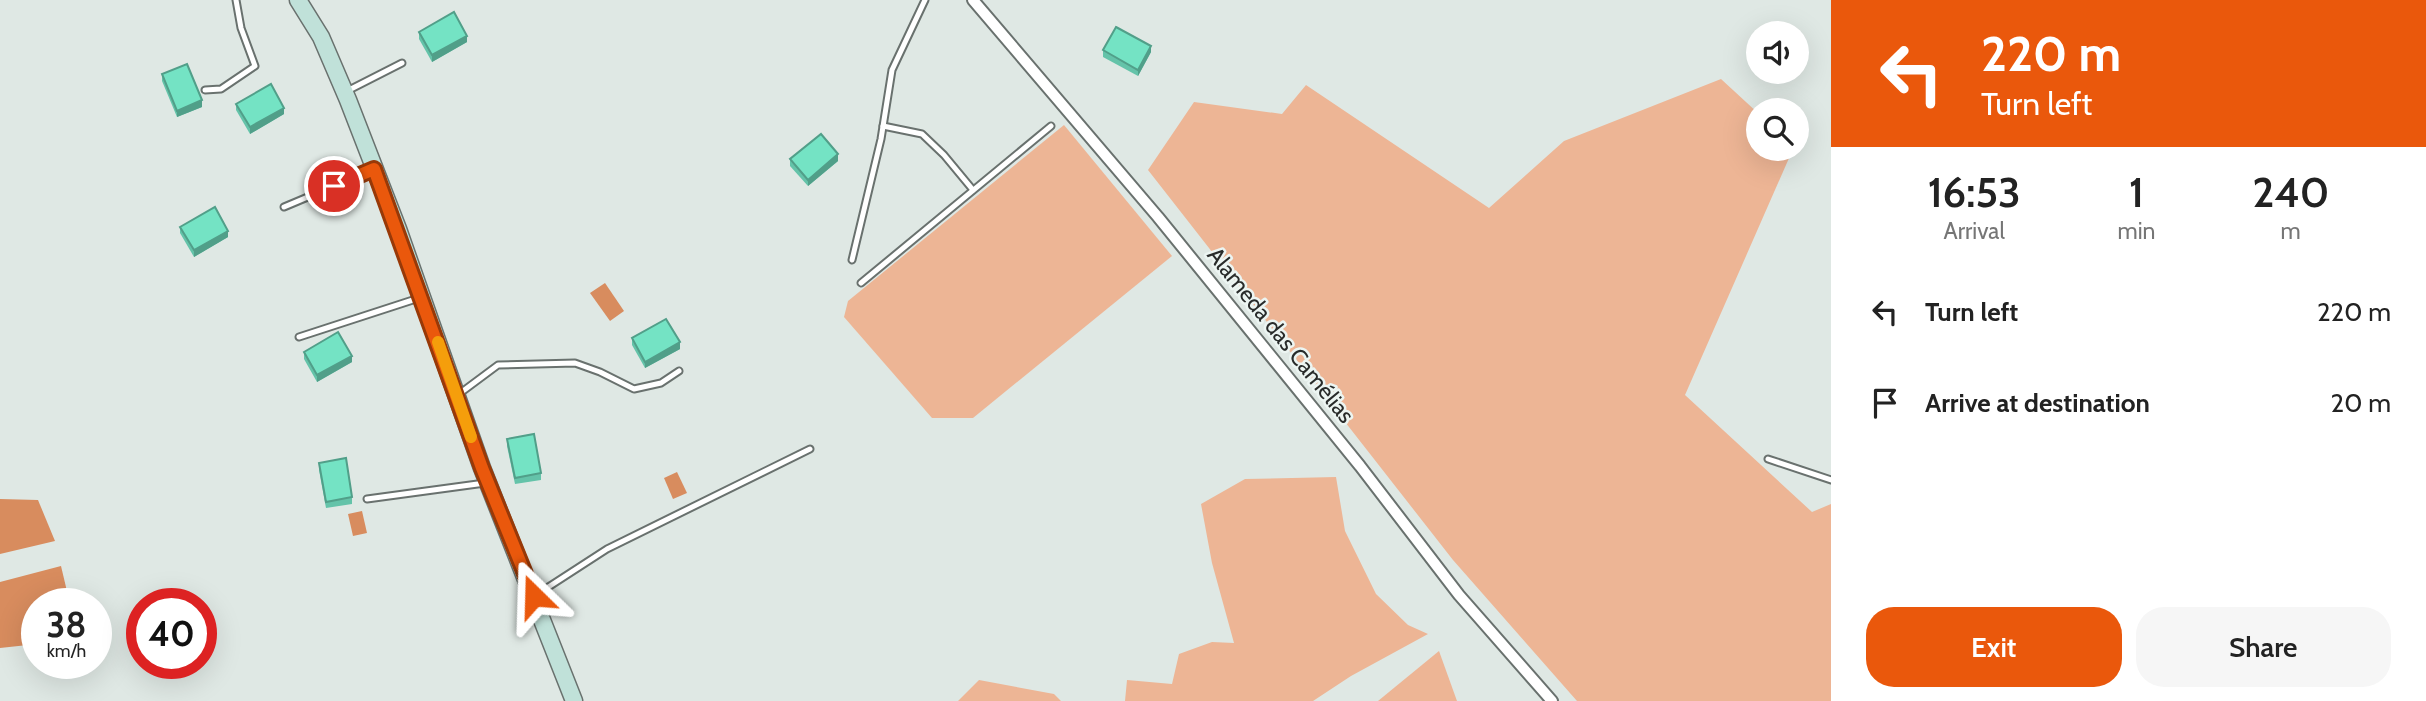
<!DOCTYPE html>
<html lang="en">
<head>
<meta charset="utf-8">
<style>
	body { margin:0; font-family:Cabin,sans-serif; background:#f6f6f6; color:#222; height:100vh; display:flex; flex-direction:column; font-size:26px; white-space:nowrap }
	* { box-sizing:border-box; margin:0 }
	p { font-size:23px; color:#767676 }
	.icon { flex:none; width:38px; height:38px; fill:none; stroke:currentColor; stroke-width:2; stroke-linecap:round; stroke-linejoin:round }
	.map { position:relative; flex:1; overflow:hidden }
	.drawer { display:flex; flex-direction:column; background:#fff; width:595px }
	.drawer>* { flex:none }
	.hud { background:#ea580c; color:#fff; overflow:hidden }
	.buttons { position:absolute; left:1746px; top:21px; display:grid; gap:14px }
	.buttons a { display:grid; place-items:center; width:63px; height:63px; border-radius:50%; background:#fff; box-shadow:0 7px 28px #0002; font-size:35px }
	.speed { position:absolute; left:21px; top:588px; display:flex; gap:14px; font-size:35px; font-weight:700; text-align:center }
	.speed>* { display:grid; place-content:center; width:91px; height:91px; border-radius:50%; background:#fff; box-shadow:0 7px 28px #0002; line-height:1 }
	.speed small { font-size:18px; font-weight:400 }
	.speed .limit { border:10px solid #d22; background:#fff; color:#111 }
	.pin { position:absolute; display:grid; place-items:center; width:60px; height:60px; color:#fff; margin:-30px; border:4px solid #fff; border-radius:50%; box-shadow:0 2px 7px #0007 }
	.me { position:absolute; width:77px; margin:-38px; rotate:338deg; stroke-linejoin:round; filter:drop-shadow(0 0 5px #0008) }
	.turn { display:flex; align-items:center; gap:24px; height:147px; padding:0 35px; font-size:32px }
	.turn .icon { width:91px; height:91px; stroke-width:2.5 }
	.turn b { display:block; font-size:49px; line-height:60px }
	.eta { display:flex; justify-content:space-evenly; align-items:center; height:119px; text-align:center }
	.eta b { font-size:42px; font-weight:600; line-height:49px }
	.action { display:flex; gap:14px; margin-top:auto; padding:14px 35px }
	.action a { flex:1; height:80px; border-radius:28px; background:#ea580c; color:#fff; font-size:28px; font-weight:600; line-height:80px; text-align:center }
	.action a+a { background:#f6f6f6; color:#222 }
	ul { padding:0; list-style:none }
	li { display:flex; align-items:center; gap:21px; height:91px; padding:0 35px }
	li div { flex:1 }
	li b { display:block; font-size:26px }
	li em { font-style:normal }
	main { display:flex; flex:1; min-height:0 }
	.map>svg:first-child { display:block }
</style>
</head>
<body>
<main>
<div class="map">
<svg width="1831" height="701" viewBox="0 0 1831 701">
	<rect width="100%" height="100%" fill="#dfe8e4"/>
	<g fill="#edb595">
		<polygon points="1721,79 1759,114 1759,149 1793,149 1685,395 1812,512 1831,504 1831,701 1577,701 1453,560 1148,170 1194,102 1282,114 1306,85 1489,208 1564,141"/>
		<polygon points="1064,125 1172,256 973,418 932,418 844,317 848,301"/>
		<polygon points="1336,477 1345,531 1376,594 1408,625 1428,634 1351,676 1313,701 1125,701 1127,680 1172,684 1179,654 1212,642 1234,643 1212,563 1201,504 1245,479"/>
		<polygon points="1439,651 1457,701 1378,701"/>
		<polygon points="979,680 1054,694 1061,701 958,701"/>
	</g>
	<g fill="#d88c5e">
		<polygon points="605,283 624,311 610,321 590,293"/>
		<polygon points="677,472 687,493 673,499 664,478"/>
		<polygon points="0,499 38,500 55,541 0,554"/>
		<polygon points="362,511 367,533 353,536 348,514"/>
		<polygon points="61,566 70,604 37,604 37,644 0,648 0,582"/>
	</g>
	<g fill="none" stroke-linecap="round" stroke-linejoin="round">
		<g stroke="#69716e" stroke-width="9">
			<g id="lane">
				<polyline points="205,90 221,89 255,66 241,28 236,0"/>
				<polyline points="347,91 402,63"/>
				<polyline points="883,126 922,134 944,155 973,190"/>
				<polyline points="284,207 372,170"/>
				<polyline points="852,260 881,139 892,70 925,0"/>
				<polyline points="861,283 1051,126"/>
				<polyline points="299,337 419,298"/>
				<polyline points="459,394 498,365 575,363 600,372 634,389 661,383 679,371"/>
				<polyline points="1768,459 1831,480"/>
				<polyline points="367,499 485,483"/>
				<polyline points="536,595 607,549 810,449"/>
			</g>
		</g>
		<g stroke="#69716e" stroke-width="14">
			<polyline id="street" points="973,0 1158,217 1360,466 1459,595 1552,701"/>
		</g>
		<g stroke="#69716e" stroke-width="19">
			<polyline id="secondary" points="298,0 321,37 348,100 398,229 482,468 574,701"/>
		</g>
		<use href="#lane" stroke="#fff" stroke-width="5"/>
		<use href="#street" stroke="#fff" stroke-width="10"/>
		<use href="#secondary" stroke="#c0e1d9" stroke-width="16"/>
	</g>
	<g fill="#64c3a9">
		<polygon points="419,32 467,42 432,62 419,39"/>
		<polygon points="1103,50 1151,52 1138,76 1103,57"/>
		<polygon points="162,74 202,107 177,117 162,81"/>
		<polygon points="236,104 284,114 250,134 236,110"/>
		<polygon points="790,159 838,161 808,186 790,166"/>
		<polygon points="180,227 228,237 194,257 180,233"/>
		<polygon points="632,338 680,349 645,368 632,345"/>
		<polygon points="304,352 352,362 317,382 304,359"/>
		<polygon points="507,439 541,473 541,480 515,484 507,446"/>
		<polygon points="319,463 352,497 352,504 326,508 319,470"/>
	</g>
	<g fill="#519f89">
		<polygon points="467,36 467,42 432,62 432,55"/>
		<polygon points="1151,46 1151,52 1138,76 1138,70"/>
		<polygon points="202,100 202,107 177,117 177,111"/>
		<polygon points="284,108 284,114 250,134 250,127"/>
		<polygon points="838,154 838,161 808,186 808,180"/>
		<polygon points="228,231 228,237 194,257 194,250"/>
		<polygon points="680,342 680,349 645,368 645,362"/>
		<polygon points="352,356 352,362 317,382 317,375"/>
	</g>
	<g fill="#74e3c4" stroke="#519f89" stroke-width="2">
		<polygon points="454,12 467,36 432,55 419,32"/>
		<polygon points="1116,27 1151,46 1138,70 1103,50"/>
		<polygon points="187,64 202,100 177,111 162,74"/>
		<polygon points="271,84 284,108 250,127 236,104"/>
		<polygon points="821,134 838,154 808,180 790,159"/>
		<polygon points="215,207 228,231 194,250 180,227"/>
		<polygon points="666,319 680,342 645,362 632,338"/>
		<polygon points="338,332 352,356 317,375 304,352"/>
		<polygon points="534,434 541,473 515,478 507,439"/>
		<polygon points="346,458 352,497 326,502 319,463"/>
	</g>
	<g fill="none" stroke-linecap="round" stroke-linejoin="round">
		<g stroke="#983908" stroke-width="18">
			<polyline id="route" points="334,186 374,169 482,468 534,596"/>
		</g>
		<use href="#route" stroke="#ea580c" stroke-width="12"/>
		<polyline stroke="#f59e0b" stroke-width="12" points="438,342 471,437"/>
	</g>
	<g text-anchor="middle" stroke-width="5" stroke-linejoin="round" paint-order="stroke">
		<g font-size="23" fill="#282b2a" stroke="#ecf5f2">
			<text transform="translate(1281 335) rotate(51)" y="8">Alameda das Camélias</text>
		</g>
	</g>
</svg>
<div class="buttons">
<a><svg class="icon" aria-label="sound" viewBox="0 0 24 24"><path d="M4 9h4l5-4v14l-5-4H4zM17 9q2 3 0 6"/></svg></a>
<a><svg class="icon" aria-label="search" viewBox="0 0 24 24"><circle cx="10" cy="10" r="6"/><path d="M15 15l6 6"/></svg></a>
</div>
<div class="speed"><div>38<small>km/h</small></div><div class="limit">40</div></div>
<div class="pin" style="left:334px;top:186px;background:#d93025"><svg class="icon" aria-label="arrive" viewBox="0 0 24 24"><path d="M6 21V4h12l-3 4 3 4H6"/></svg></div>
<svg class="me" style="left:534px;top:596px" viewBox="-20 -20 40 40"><path d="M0-17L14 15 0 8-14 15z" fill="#ea580c" stroke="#fff" stroke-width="4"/></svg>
</div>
<section class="drawer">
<div class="hud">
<div class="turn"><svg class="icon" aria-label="left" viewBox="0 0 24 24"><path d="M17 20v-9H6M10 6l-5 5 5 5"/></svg><div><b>220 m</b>Turn left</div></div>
</div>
<div class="eta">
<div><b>16:53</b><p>Arrival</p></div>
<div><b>1</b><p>min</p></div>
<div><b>240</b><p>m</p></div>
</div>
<ul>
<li><svg class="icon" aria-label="left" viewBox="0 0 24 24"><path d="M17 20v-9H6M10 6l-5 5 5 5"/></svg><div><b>Turn left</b></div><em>220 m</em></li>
<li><svg class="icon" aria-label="arrive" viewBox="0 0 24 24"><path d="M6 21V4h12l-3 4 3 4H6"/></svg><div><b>Arrive at destination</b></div><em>20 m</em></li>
</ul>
<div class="action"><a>Exit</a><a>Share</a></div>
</section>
</main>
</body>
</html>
